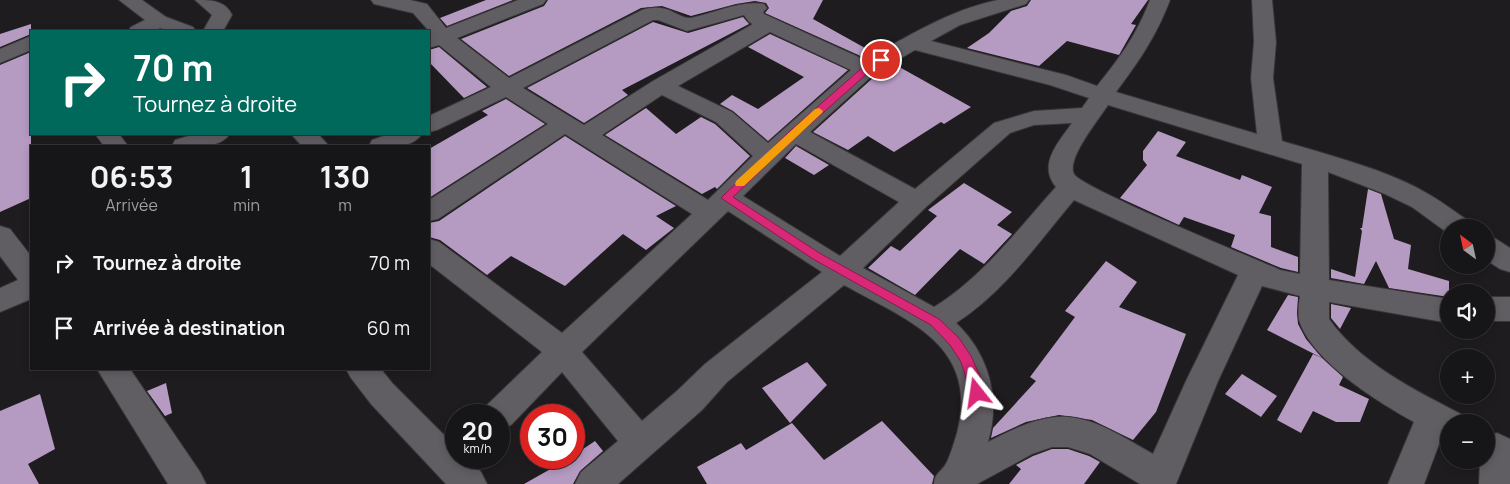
<!DOCTYPE html>
<html lang="fr">
<head>
<meta charset="utf-8">
<style>
	body { margin:0; font-family:Manrope,sans-serif; background:#232224; color:#f1f3f6; height:100vh; display:flex; flex-direction:column; font-size:19px; white-space:nowrap }
	* { box-sizing:border-box; margin:0 }
	p { font-size:16px; color:#9e9fa1 }
	.icon { flex:none; width:28px; height:28px; fill:none; stroke:currentColor; stroke-width:2; stroke-linecap:round; stroke-linejoin:round }
	.map { position:relative; flex:1; overflow:hidden }
	.panel { position:absolute; left:30px; top:145px; width:400px; height:225px; display:flex; flex-direction:column; background:#161517; border-radius:0px; box-shadow:0 2px 8px #0003,0 0 0 1px #353436 }
	.panel>* { flex:none }
	.top-card { position:absolute; left:30px; top:30px; width:400px; height:105px; border-radius:0px; box-shadow:0 2px 8px #0003,0 0 0 1px #353436; background:#00695c; color:#fff; overflow:hidden }
	.needle { width:32px; rotate:327deg }
	.buttons { position:absolute; left:1440px; top:219px; display:grid; gap:10px }
	.buttons a { display:grid; place-items:center; width:55px; height:55px; border-radius:50%; background:#161517; box-shadow:0 2px 8px #0003,0 0 0 1px #353436; font-size:25px }
	.speed { position:absolute; left:445px; top:404px; display:flex; gap:10px; font-size:25px; font-weight:700; text-align:center }
	.speed>* { display:grid; place-content:center; width:65px; height:65px; border-radius:50%; background:#161517; box-shadow:0 2px 8px #0003,0 0 0 1px #353436; line-height:1 }
	.speed small { font-size:12px; font-weight:400 }
	.speed .limit { border:8px solid #d22; background:#fff; color:#111 }
	.pin { position:absolute; display:grid; place-items:center; width:42px; height:42px; color:#fff; margin:-21px; border:2px solid #fff; border-radius:50%; box-shadow:0 1px 5px #0007 }
	.me { position:absolute; width:55px; margin:-28px; rotate:345deg; stroke-linejoin:round; filter:drop-shadow(0 0 4px #0008) }
	.turn { display:flex; align-items:center; gap:18px; height:105px; padding:0 20px; font-size:22px }
	.turn .icon { width:65px; height:65px; stroke-width:2.5 }
	.turn b { display:block; font-size:35px; line-height:42px }
	.eta { display:flex; justify-content:space-evenly; align-items:center; height:85px; text-align:center }
	.eta b { font-size:30px; font-weight:700; line-height:35px }
	ul { padding:0; list-style:none }
	li { display:flex; align-items:center; gap:15px; height:65px; padding:0 20px }
	li div { flex:1 }
	li b { display:block; font-size:19px }
	li em { font-style:normal }
	.map>svg:first-child { display:block }
</style>
</head>
<body>
<div class="map">
<svg width="1510" height="484" viewBox="0 0 1510 484">
	<rect width="100%" height="100%" fill="#1e1c1f"/>
	<g fill="#b59ac2">
		<polygon points="486,0 513,0 447,26 440,18"/>
		<polygon points="548,0 823,0 813,19 874,53 865,58 765,13 769,8 766,3 755,1 736,4 691,16 662,6 641,8 509,76 461,39 544,6"/>
		<polygon points="1031,0 1148,0 1131,24 1136,25 1119,55 1067,41 1039,66 967,48 989,33 1011,11 1027,6"/>
		<polygon points="743,17 749,24 622,90 628,95 584,123 527,88 653,22 688,33"/>
		<polygon points="31,24 31,34 0,47 0,34"/>
		<polygon points="770,34 848,70 768,141 733,111 720,104 732,95 758,109 804,77 748,47"/>
		<polygon points="439,47 487,87 464,98 461,95 429,62 429,50"/>
		<polygon points="31,52 31,198 0,212 0,65"/>
		<polygon points="894,64 971,107 944,124 941,122 894,152 868,136 848,150 813,132 875,76"/>
		<polygon points="506,99 545,124 429,198 429,149 488,115 482,111"/>
		<polygon points="646,108 676,134 701,117 715,124 750,156 717,189 715,187 702,194 605,135"/>
		<polygon points="1158,131 1186,142 1176,156 1240,180 1242,175 1272,187 1259,213 1271,216 1271,247 1298,257 1298,272 1281,268 1231,247 1235,235 1184,217 1179,225 1120,198 1147,165 1143,160 1143,151"/>
		<polygon points="565,136 676,206 656,216 674,228 646,250 623,234 565,286 511,256 487,275 440,240 429,237 429,223 439,221"/>
		<polygon points="796,146 829,165 814,175 785,158"/>
		<polygon points="964,183 1012,212 997,225 1012,234 984,264 960,249 915,295 868,268 891,246 900,251 937,216 928,210"/>
		<polygon points="1368,189 1381,194 1394,239 1411,245 1408,269 1449,281 1449,297 1389,288 1376,261 1364,284 1331,278 1331,269 1355,277 1362,231 1360,228 1362,228"/>
		<polygon points="1106,261 1137,282 1119,307 1186,334 1156,412 1133,440 1092,420 1059,415 1026,422 991,438 993,428 1036,381 1030,377 1075,317 1065,311"/>
		<polygon points="1288,295 1298,297 1297,313 1298,324 1306,339 1322,358 1267,330"/>
		<polygon points="1331,304 1351,308 1340,329 1331,318"/>
		<polygon points="1313,354 1322,358 1343,377 1339,385 1369,399 1360,422 1336,422 1313,411 1301,433 1277,420"/>
		<polygon points="807,362 827,385 790,423 762,388"/>
		<polygon points="1242,374 1277,396 1261,417 1225,394"/>
		<polygon points="166,383 172,413 165,416 147,391"/>
		<polygon points="40,394 55,449 28,464 39,484 0,484 0,411"/>
		<polygon points="882,421 934,476 932,484 707,484 697,467 741,443 746,450 792,423 824,460"/>
		<polygon points="595,441 603,451 580,471 573,484 524,484 570,458 574,458 574,455"/>
		<polygon points="1052,449 1068,449 1089,456 1100,462 1084,484 1009,484 1021,469 1016,465 1033,456"/>
	</g>
	<g fill="none" stroke-linecap="round" stroke-linejoin="round">
		<g stroke="#383638" stroke-width="2">
			<g id="minor">
				<polygon points="119,0 142,0 166,17 193,27 196,31 168,31 160,28 154,31 128,31 131,27 145,20"/>
				<path d="M 195,0 C 211,0 225,0 232,15 L 223,31 L 203,31 L 212,15 Z"/>
				<path d="M 371,0 L 410,0 L 427,4 L 446,28 L 518,0 L 546,0 L 543,4 L 457,38 L 509,78 L 642,10 C 651,7 660,7 669,10 C 676,13 684,19 691,18 C 715,13 740,0 764,4 L 767,8 L 763,12 L 764,14 L 865,60 C 907,37 949,10 998,0 C 1008,0 1019,0 1029,0 L 1026,4 L 960,25 L 931,41 L 1066,75 L 1097,86 C 1121,56 1136,36 1150,0 L 1170,0 C 1156,37 1139,61 1116,92 L 1257,134 L 1251,78 L 1254,42 L 1252,0 L 1272,0 L 1276,42 L 1273,78 L 1282,141 C 1328,155 1389,170 1430,195 C 1444,203 1456,213 1469,221 L 1472,228 L 1449,228 L 1449,234 L 1412,207 L 1385,194 L 1328,172 L 1329,280 L 1449,299 L 1449,323 L 1329,302 L 1329,319 C 1360,363 1414,390 1461,414 L 1465,422 L 1449,422 L 1449,438 L 1442,436 L 1424,484 L 1388,484 L 1414,422 C 1378,402 1315,363 1300,323 C 1297,315 1299,304 1300,296 L 1262,286 L 1218,381 L 1176,484 L 1140,484 L 1090,454 L 1068,447 L 1052,447 L 1032,454 L 977,484 L 934,484 C 934,473 943,471 947,462 C 951,453 954,443 957,433 C 980,345 907,320 844,285 L 727,382 L 702,410 L 618,484 L 575,484 L 581,472 L 618,441 L 562,372 L 511,425 L 499,429 L 499,415 L 482,415 L 487,405 L 542,352 L 429,264 L 429,239 L 439,242 L 562,333 L 692,214 L 565,134 L 438,219 L 429,221 L 429,200 L 548,124 L 506,97 L 437,130 L 429,132 L 429,116 L 491,87 L 439,45 L 429,48 L 429,31 L 413,13 L 374,4 ZM 744,15 L 749,22 L 753,24 L 653,81 L 584,125 L 523,88 L 653,20 L 658,20 L 687,31 ZM 770,32 L 851,70 L 768,143 L 732,112 L 678,86 ZM 915,50 L 1050,85 L 1089,98 L 1082,108 L 1034,111 L 994,123 L 915,189 L 810,132 L 874,74 ZM 662,95 L 716,122 L 753,156 L 708,200 L 602,135 ZM 1108,105 L 1302,164 L 1300,274 L 1280,270 C 1254,258 1081,188 1074,174 C 1066,159 1099,119 1108,105 ZM 1072,123 C 1059,142 1037,164 1056,187 C 1018,229 983,277 934,307 L 863,268 L 926,207 L 1010,133 L 1034,125 ZM 796,144 L 899,202 L 840,256 L 743,196 ZM 1074,200 L 1238,275 L 1186,381 L 1153,454 C 1128,440 1099,420 1069,417 C 1042,414 1011,430 988,442 C 1001,399 989,354 956,323 C 1004,292 1038,243 1074,200 ZM 728,211 L 822,272 L 705,364 L 678,390 L 642,421 L 582,352 Z"/>
				<polygon points="31,36 31,50 0,63 0,49"/>
				<polygon points="95,134 119,134 128,146 104,146"/>
				<path d="M 195,134 L 230,134 C 219,150 189,147 172,146 L 175,140 Z"/>
				<polygon points="291,134 318,134 329,146 302,146"/>
				<path d="M 389,134 L 422,134 C 411,150 386,147 369,146 L 372,140 Z"/>
				<polygon points="0,226 10,229 31,256 31,299 0,312 0,288 18,280 0,256"/>
				<polygon points="1486,236 1496,239 1510,248 1510,272 1500,269 1486,260"/>
				<rect x="1486" y="297" width="24" height="24"/>
				<polygon points="97,369 130,369 200,472 206,484 168,484"/>
				<polygon points="346,369 381,369 393,384 456,447 456,458 467,458 481,472 487,484 446,484 371,404 351,378"/>
				<polygon points="1497,433 1510,439 1510,484 1479,484 1480,460 1486,460 1486,437"/>
			</g>
		</g>
		<use href="#minor" fill="#615e63" fill-rule="evenodd"/>
	</g>
	<polygon fill="#db2777" stroke="#8e194d" points="881,57 886,60 884,62 870,71 798,135 733,197 821,254 939,319 959,338 971,356 981,378 984,393 982,397 977,399 972,397 961,362 950,345 931,325 813,259 721,198 791,130 863,67"/>
	<polygon fill="#f59e0b" points="819,108 823,111 822,113 744,186 736,186 735,184 736,181 815,109"/>
</svg>
<div class="buttons">
<a><svg class="needle" viewBox="-14 -14 28 28"><path d="M0-13l5 13h-10z" fill="#e53935"/><path d="M0 13l5-13h-10z" fill="#9e9fa1"/></svg></a>
<a><svg class="icon" aria-label="sound" viewBox="0 0 24 24"><path d="M4 9h4l5-4v14l-5-4H4zM17 9q2 3 0 6"/></svg></a>
<a>+</a>
<a>−</a>
</div>
<div class="speed"><div>20<small>km/h</small></div><div class="limit">30</div></div>
<div class="pin" style="left:881px;top:60px;background:#d93025"><svg class="icon" aria-label="arrive" viewBox="0 0 24 24"><path d="M6 21V4h12l-3 4 3 4H6"/></svg></div>
<svg class="me" style="left:977px;top:393px" viewBox="-20 -20 40 40"><path d="M0-17L14 15 0 8-14 15z" fill="#db2777" stroke="#fff" stroke-width="4"/></svg>
<div class="top-card">
<div class="turn"><svg class="icon" aria-label="right" viewBox="0 0 24 24"><path d="M7 20v-9h11M14 6l5 5-5 5"/></svg><div><b>70 m</b>Tournez à droite</div></div>
</div>
<section class="panel">
<div class="eta">
<div><b>06:53</b><p>Arrivée</p></div>
<div><b>1</b><p>min</p></div>
<div><b>130</b><p>m</p></div>
</div>
<ul>
<li><svg class="icon" aria-label="right" viewBox="0 0 24 24"><path d="M7 20v-9h11M14 6l5 5-5 5"/></svg><div><b>Tournez à droite</b></div><em>70 m</em></li>
<li><svg class="icon" aria-label="arrive" viewBox="0 0 24 24"><path d="M6 21V4h12l-3 4 3 4H6"/></svg><div><b>Arrivée à destination</b></div><em>60 m</em></li>
</ul>
</section>
</div>
</body>
</html>
